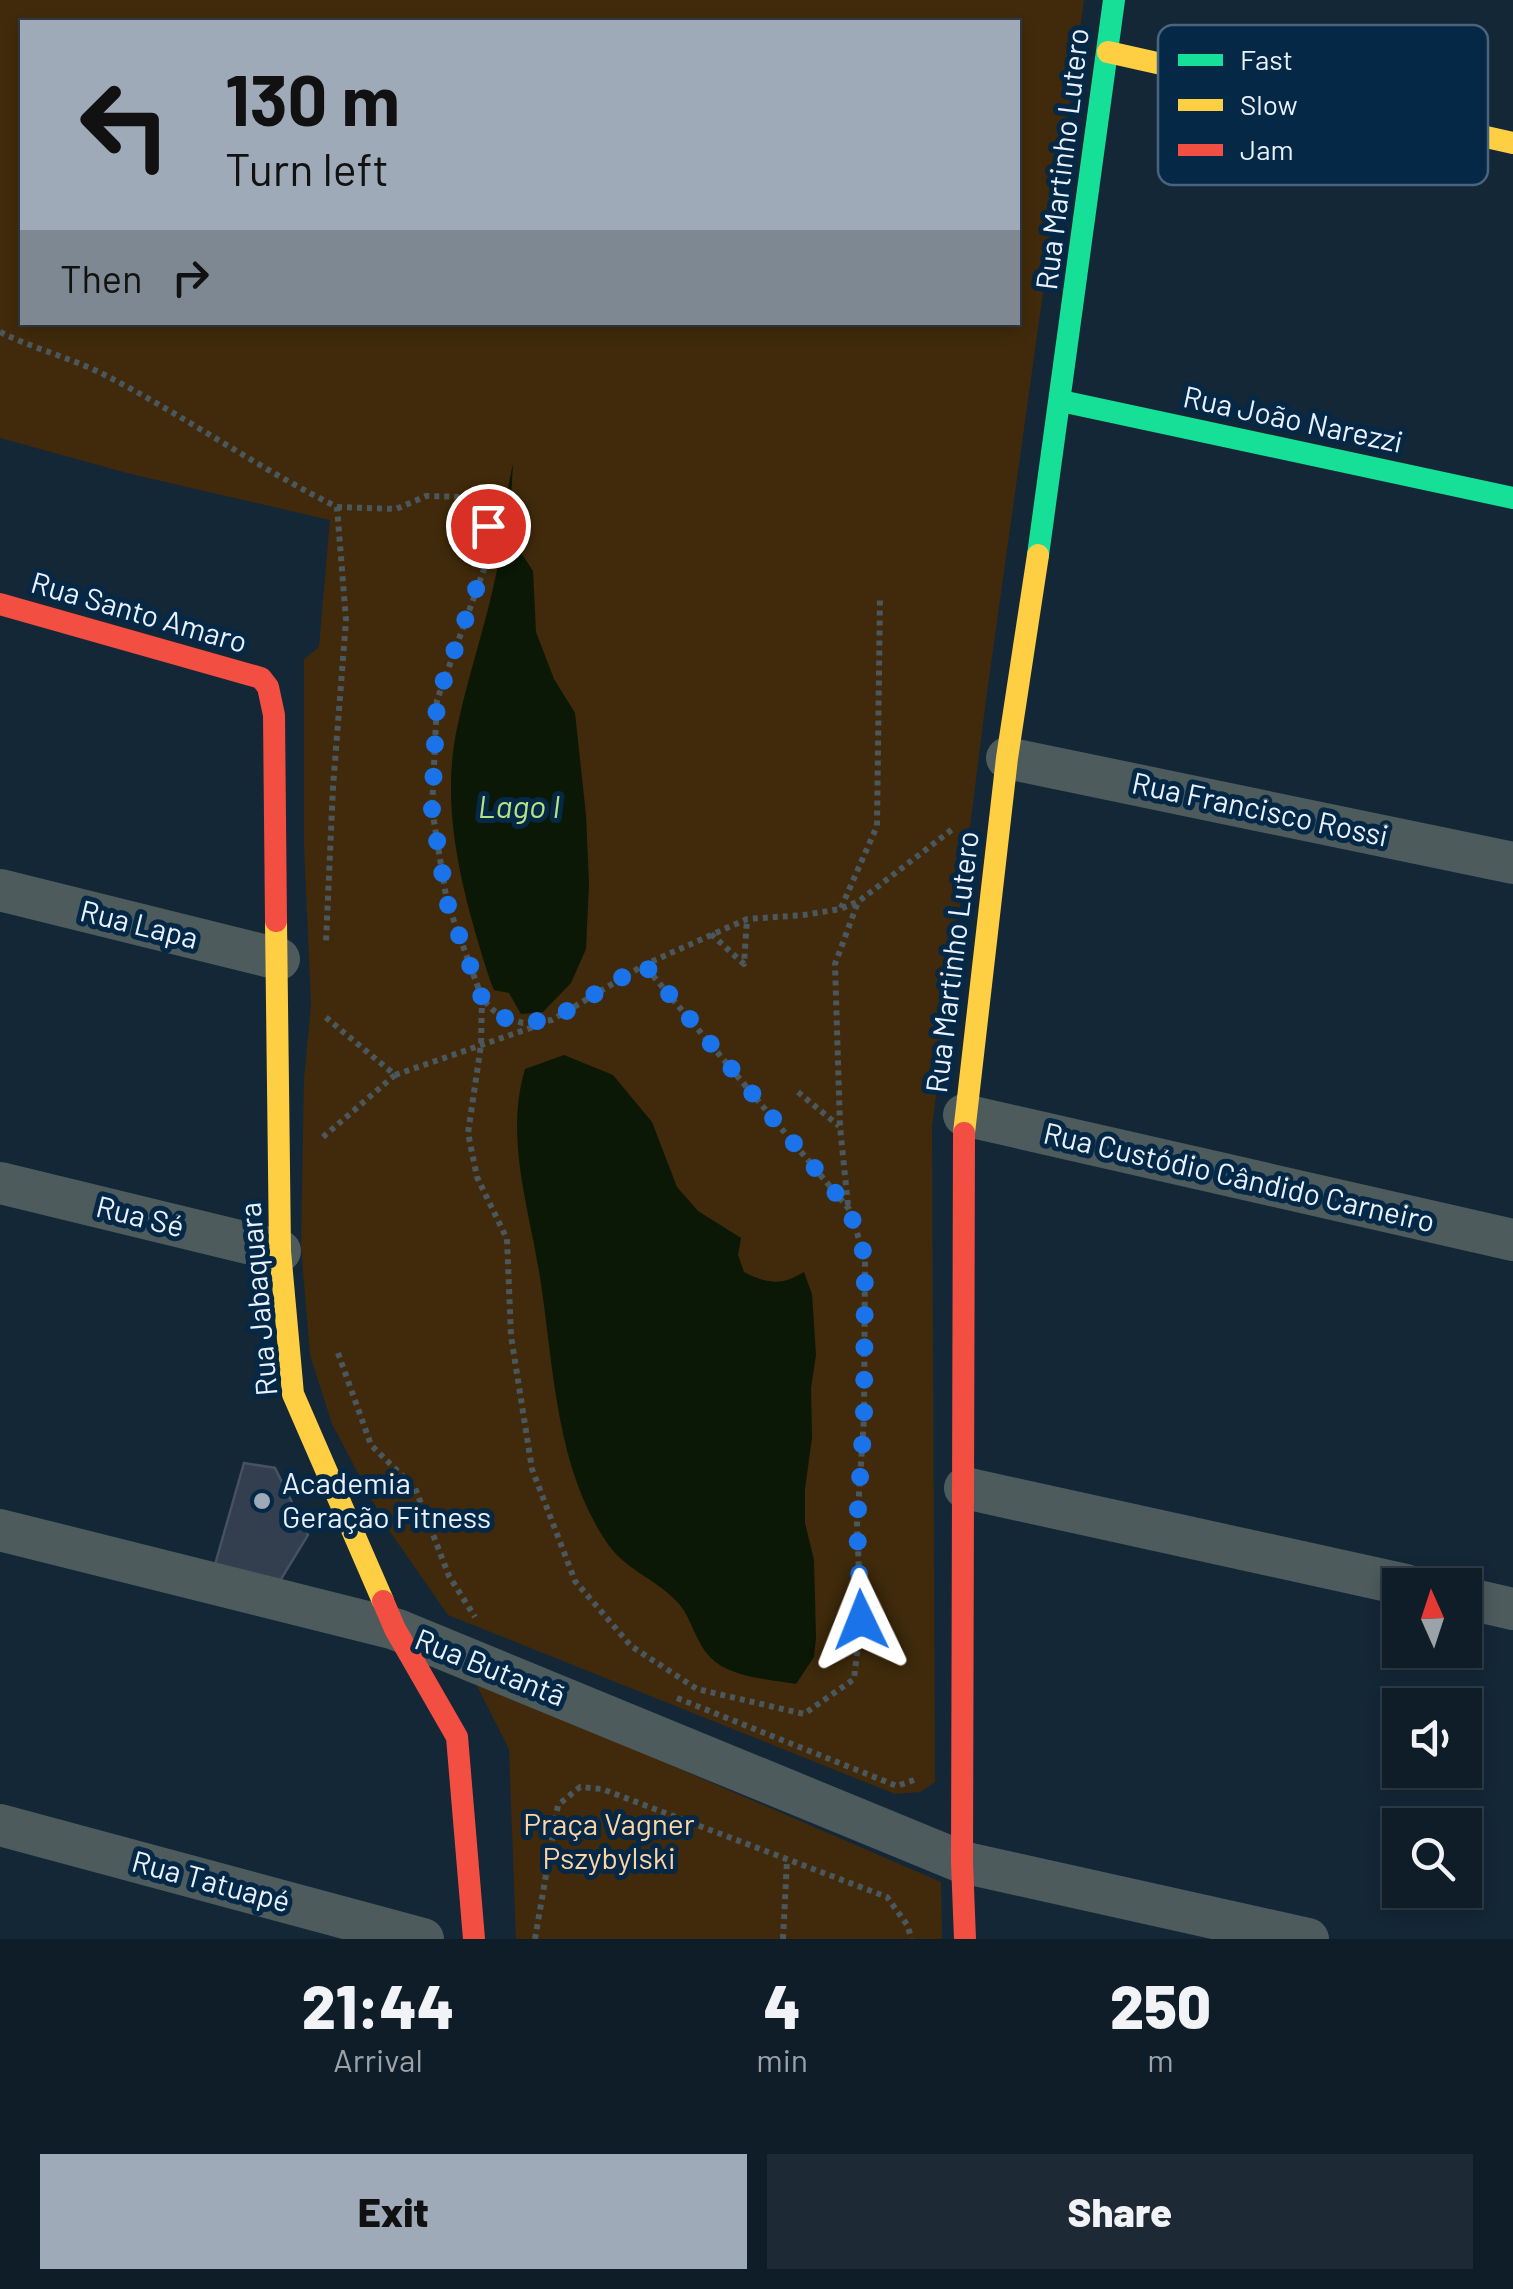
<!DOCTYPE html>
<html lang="en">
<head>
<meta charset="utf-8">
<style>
	body { margin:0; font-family:Barlow,sans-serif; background:#1d2a35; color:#f1f3f6; height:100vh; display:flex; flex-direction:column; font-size:38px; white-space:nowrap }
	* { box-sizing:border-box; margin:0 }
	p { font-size:32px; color:#9ba2a8 }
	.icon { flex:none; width:55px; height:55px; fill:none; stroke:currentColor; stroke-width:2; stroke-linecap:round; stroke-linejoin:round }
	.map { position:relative; height:1939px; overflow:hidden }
	.sheet { display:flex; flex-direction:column; background:#0f1d29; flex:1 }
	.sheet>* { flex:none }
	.hud { position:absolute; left:20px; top:20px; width:1000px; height:305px; border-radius:0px; box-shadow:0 5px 15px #0003,0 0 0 2px #2f3b46; background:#9eaab7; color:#111; overflow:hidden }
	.needle { width:65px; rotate:357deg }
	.buttons { position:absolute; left:1382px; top:1568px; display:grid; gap:20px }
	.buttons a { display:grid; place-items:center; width:100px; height:100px; border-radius:0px; background:#0f1d29; box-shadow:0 5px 15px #0003,0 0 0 2px #2f3b46; font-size:50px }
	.pin { position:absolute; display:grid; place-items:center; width:85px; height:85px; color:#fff; margin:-42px; border:5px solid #fff; border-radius:50%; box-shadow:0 2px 10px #0007 }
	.me { position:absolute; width:110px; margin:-55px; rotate:358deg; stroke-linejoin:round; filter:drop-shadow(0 0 8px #0008) }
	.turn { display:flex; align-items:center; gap:35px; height:210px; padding:0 40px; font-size:45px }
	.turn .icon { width:130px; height:130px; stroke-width:2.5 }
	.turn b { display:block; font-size:70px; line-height:85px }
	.then { display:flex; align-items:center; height:95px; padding:0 40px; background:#0003; gap:20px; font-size:38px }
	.eta { display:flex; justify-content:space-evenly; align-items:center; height:170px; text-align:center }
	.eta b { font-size:60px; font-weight:800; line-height:70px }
	.button { display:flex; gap:20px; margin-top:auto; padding:20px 40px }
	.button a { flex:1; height:115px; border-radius:0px; background:#9eaab7; color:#111; font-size:40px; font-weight:800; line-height:115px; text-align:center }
	.button a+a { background:#1d2a35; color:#f1f3f6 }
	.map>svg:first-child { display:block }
</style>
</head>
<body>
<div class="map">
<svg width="1513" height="1939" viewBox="0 0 1513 1939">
	<rect width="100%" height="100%" fill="#142737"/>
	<g fill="#402a0b" fill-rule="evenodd">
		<path d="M 0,0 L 1084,0 L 986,700 L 932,1128 L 935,1782 L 920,1792 L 895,1794 L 448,1615 L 386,1526 L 332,1424 L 310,1355 L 301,1246 L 304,1080 L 311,1005 L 304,844 L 304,659 L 319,647 L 330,520 L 131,474 L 0,438 ZM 22,22 L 1018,22 L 1018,322 L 22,322 Z"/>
		<polygon points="474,1680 941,1882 942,1939 516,1939 509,1749"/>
	</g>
	<g fill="#0b1805">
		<path d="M 513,464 L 510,518 L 516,545 L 533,571 L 536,632 L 554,679 L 575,713 L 586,815 L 589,883 L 586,949 L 571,983 L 543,1012 L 521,1014 L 509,993 L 494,990 L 490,980 C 465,902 440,815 456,733 C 467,678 486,625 497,570 C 504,535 504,500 513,464 Z"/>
		<path d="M 564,1055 L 613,1075 L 652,1122 L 677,1187 L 698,1211 L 741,1238 L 738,1255 L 744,1272 C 768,1284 781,1286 804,1272 L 812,1294 L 816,1355 L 811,1388 L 812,1438 L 805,1489 L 805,1523 L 814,1560 L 816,1638 L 814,1657 L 796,1684 C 769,1679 730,1678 710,1657 C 696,1643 692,1620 680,1605 C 661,1582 628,1571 610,1547 C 554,1469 554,1362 539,1271 C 528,1205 505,1136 525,1069 Z"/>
	</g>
	<polygon fill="#333e4e" stroke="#465162" stroke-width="2.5" points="244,1463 275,1468 308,1535 278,1584 214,1568"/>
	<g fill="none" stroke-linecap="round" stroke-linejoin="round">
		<g stroke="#4a575c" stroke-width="6" stroke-dasharray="5 5" stroke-linecap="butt">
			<path d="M 0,332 C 32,348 68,357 101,373 C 182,414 256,467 337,507 L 346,620 L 333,787 L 326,942"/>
			<polyline points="337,507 396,509 426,496 464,497 488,526 487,561 437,700 432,809 447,902 482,998 493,1010 505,1018 523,1023 552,1020 644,965 747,919 804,915 840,909 859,901 954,828"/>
			<polyline points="841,908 877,826 880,597"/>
			<polyline points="711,934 744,964 747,919"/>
			<polyline points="482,998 481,1045 468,1133 477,1177 507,1239 511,1336 532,1469 575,1581 631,1646 697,1689 804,1714 854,1679 861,1620 857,1524 864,1418 865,1257 849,1209 644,965"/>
			<polyline points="395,1075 542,1024"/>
			<polyline points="798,1092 839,1126"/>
			<polyline points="323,1137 395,1075 323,1015"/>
			<polyline points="848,1205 840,1127 835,964 858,902"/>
			<polyline points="338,1353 371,1445 415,1488 449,1576 475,1617"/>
			<polyline points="677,1698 897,1786 917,1779"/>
			<polyline points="535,1939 558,1805 580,1787 602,1789 887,1897 908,1926 911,1939"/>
			<polyline points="783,1939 787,1860"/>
		</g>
		<g stroke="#4d5b5d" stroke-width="42">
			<polyline points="1007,758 1513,863"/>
			<polyline points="0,890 279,959"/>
			<polyline points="964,1115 1513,1240"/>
			<polyline points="0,1183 280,1251"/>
			<polyline points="965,1488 1406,1585"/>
			<polyline points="0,1530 395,1629 962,1862 1308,1939"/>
			<polyline points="1465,1598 1513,1609"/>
			<polyline points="0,1825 423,1939"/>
		</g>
		<g stroke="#16e098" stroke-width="22">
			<polyline points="1061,401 1513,498"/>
			<polyline points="1038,555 1114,0"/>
		</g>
		<g stroke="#ffcf43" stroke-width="22">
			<polyline points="1108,52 1513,143"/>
			<polyline points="276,921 280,1251 293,1394 383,1601"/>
			<polyline points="964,1133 1007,758 1038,555"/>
		</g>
		<g stroke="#f24e42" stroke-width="22">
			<polyline points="0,604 261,678 268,687 274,715 276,921"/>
			<polyline points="964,1133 962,1862 965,1939"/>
			<polyline points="383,1601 395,1629 457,1737 474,1939"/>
		</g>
	</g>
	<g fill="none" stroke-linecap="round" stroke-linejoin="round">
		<polyline stroke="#1a73e8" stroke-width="18" stroke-dasharray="0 32.4" points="488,526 486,561 437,700 432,809 447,902 482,998 505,1018 524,1022 552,1020 644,964 849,1209 865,1257 864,1418 857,1524 861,1620"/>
	</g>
	<circle fill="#9eaab7" stroke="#052846" stroke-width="4" cx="262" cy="1501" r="10"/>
	<g text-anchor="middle" stroke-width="10" stroke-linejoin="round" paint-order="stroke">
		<g font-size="30" fill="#e8f1fc" stroke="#052846">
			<text transform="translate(1063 159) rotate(-83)" y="10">Rua Martinho Lutero</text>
			<text transform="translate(1293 420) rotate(12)" y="10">Rua João Narezzi</text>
			<text transform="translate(139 613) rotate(16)" y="10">Rua Santo Amaro</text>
			<text transform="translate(1260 810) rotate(12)" y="10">Rua Francisco Rossi</text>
			<text transform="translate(139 925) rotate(14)" y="10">Rua Lapa</text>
			<text transform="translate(953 962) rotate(-83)" y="10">Rua Martinho Lutero</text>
			<text transform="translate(1239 1178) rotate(13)" y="10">Rua Custódio Cândido Carneiro</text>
			<text transform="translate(140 1217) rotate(14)" y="10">Rua Sé</text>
			<text transform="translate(259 1299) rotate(-95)" y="10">Rua Jabaquara</text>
			<text transform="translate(490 1668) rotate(22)" y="10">Rua Butantã</text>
			<text transform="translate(211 1882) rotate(15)" y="10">Rua Tatuapé</text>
		</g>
		<g font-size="30" fill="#e8f1fc" stroke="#052846" text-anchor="start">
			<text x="282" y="1494">Academia<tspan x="282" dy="34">Geração Fitness</tspan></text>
		</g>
		<g font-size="30" fill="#fed4a5" stroke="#052846">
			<text x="609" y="1835">Praça Vagner<tspan x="609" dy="34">Pszybylski</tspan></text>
		</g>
		<g font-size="32" font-style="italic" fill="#b6e286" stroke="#052846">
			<text x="519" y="818">Lago I</text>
		</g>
	</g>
	<rect x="1158" y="25" width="330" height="160" rx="15" fill="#052846" stroke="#49647d" stroke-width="2.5"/>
	<rect x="1178" y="54" width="45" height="12" fill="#16e098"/>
	<rect x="1178" y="99" width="45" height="12" fill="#ffcf43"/>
	<rect x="1178" y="144" width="45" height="12" fill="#f24e42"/>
	<g font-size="28" fill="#e8f1fc">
		<text x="1240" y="70">Fast</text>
		<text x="1240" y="115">Slow</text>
		<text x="1240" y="160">Jam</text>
	</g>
</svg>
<div class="buttons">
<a><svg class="needle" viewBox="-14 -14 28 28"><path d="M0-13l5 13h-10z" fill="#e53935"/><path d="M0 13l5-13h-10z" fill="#9ba2a8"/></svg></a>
<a><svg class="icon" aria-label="sound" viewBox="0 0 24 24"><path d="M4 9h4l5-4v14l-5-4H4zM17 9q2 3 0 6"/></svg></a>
<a><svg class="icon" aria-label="search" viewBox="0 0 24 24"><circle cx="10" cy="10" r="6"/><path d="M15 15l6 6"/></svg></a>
</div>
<div class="pin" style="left:488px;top:526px;background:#d93025"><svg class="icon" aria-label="arrive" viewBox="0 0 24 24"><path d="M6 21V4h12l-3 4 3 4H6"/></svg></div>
<svg class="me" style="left:861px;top:1620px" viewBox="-20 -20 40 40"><path d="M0-17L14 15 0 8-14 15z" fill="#1a73e8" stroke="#fff" stroke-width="4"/></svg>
<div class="hud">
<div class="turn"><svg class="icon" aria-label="left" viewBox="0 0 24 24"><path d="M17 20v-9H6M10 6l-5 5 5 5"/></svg><div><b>130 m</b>Turn left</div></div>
<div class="then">Then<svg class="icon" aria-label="right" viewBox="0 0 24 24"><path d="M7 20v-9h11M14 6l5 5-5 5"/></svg></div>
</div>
</div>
<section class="sheet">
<div class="eta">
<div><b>21:44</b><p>Arrival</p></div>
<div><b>4</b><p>min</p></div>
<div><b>250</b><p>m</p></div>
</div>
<div class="button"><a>Exit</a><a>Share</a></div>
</section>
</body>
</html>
